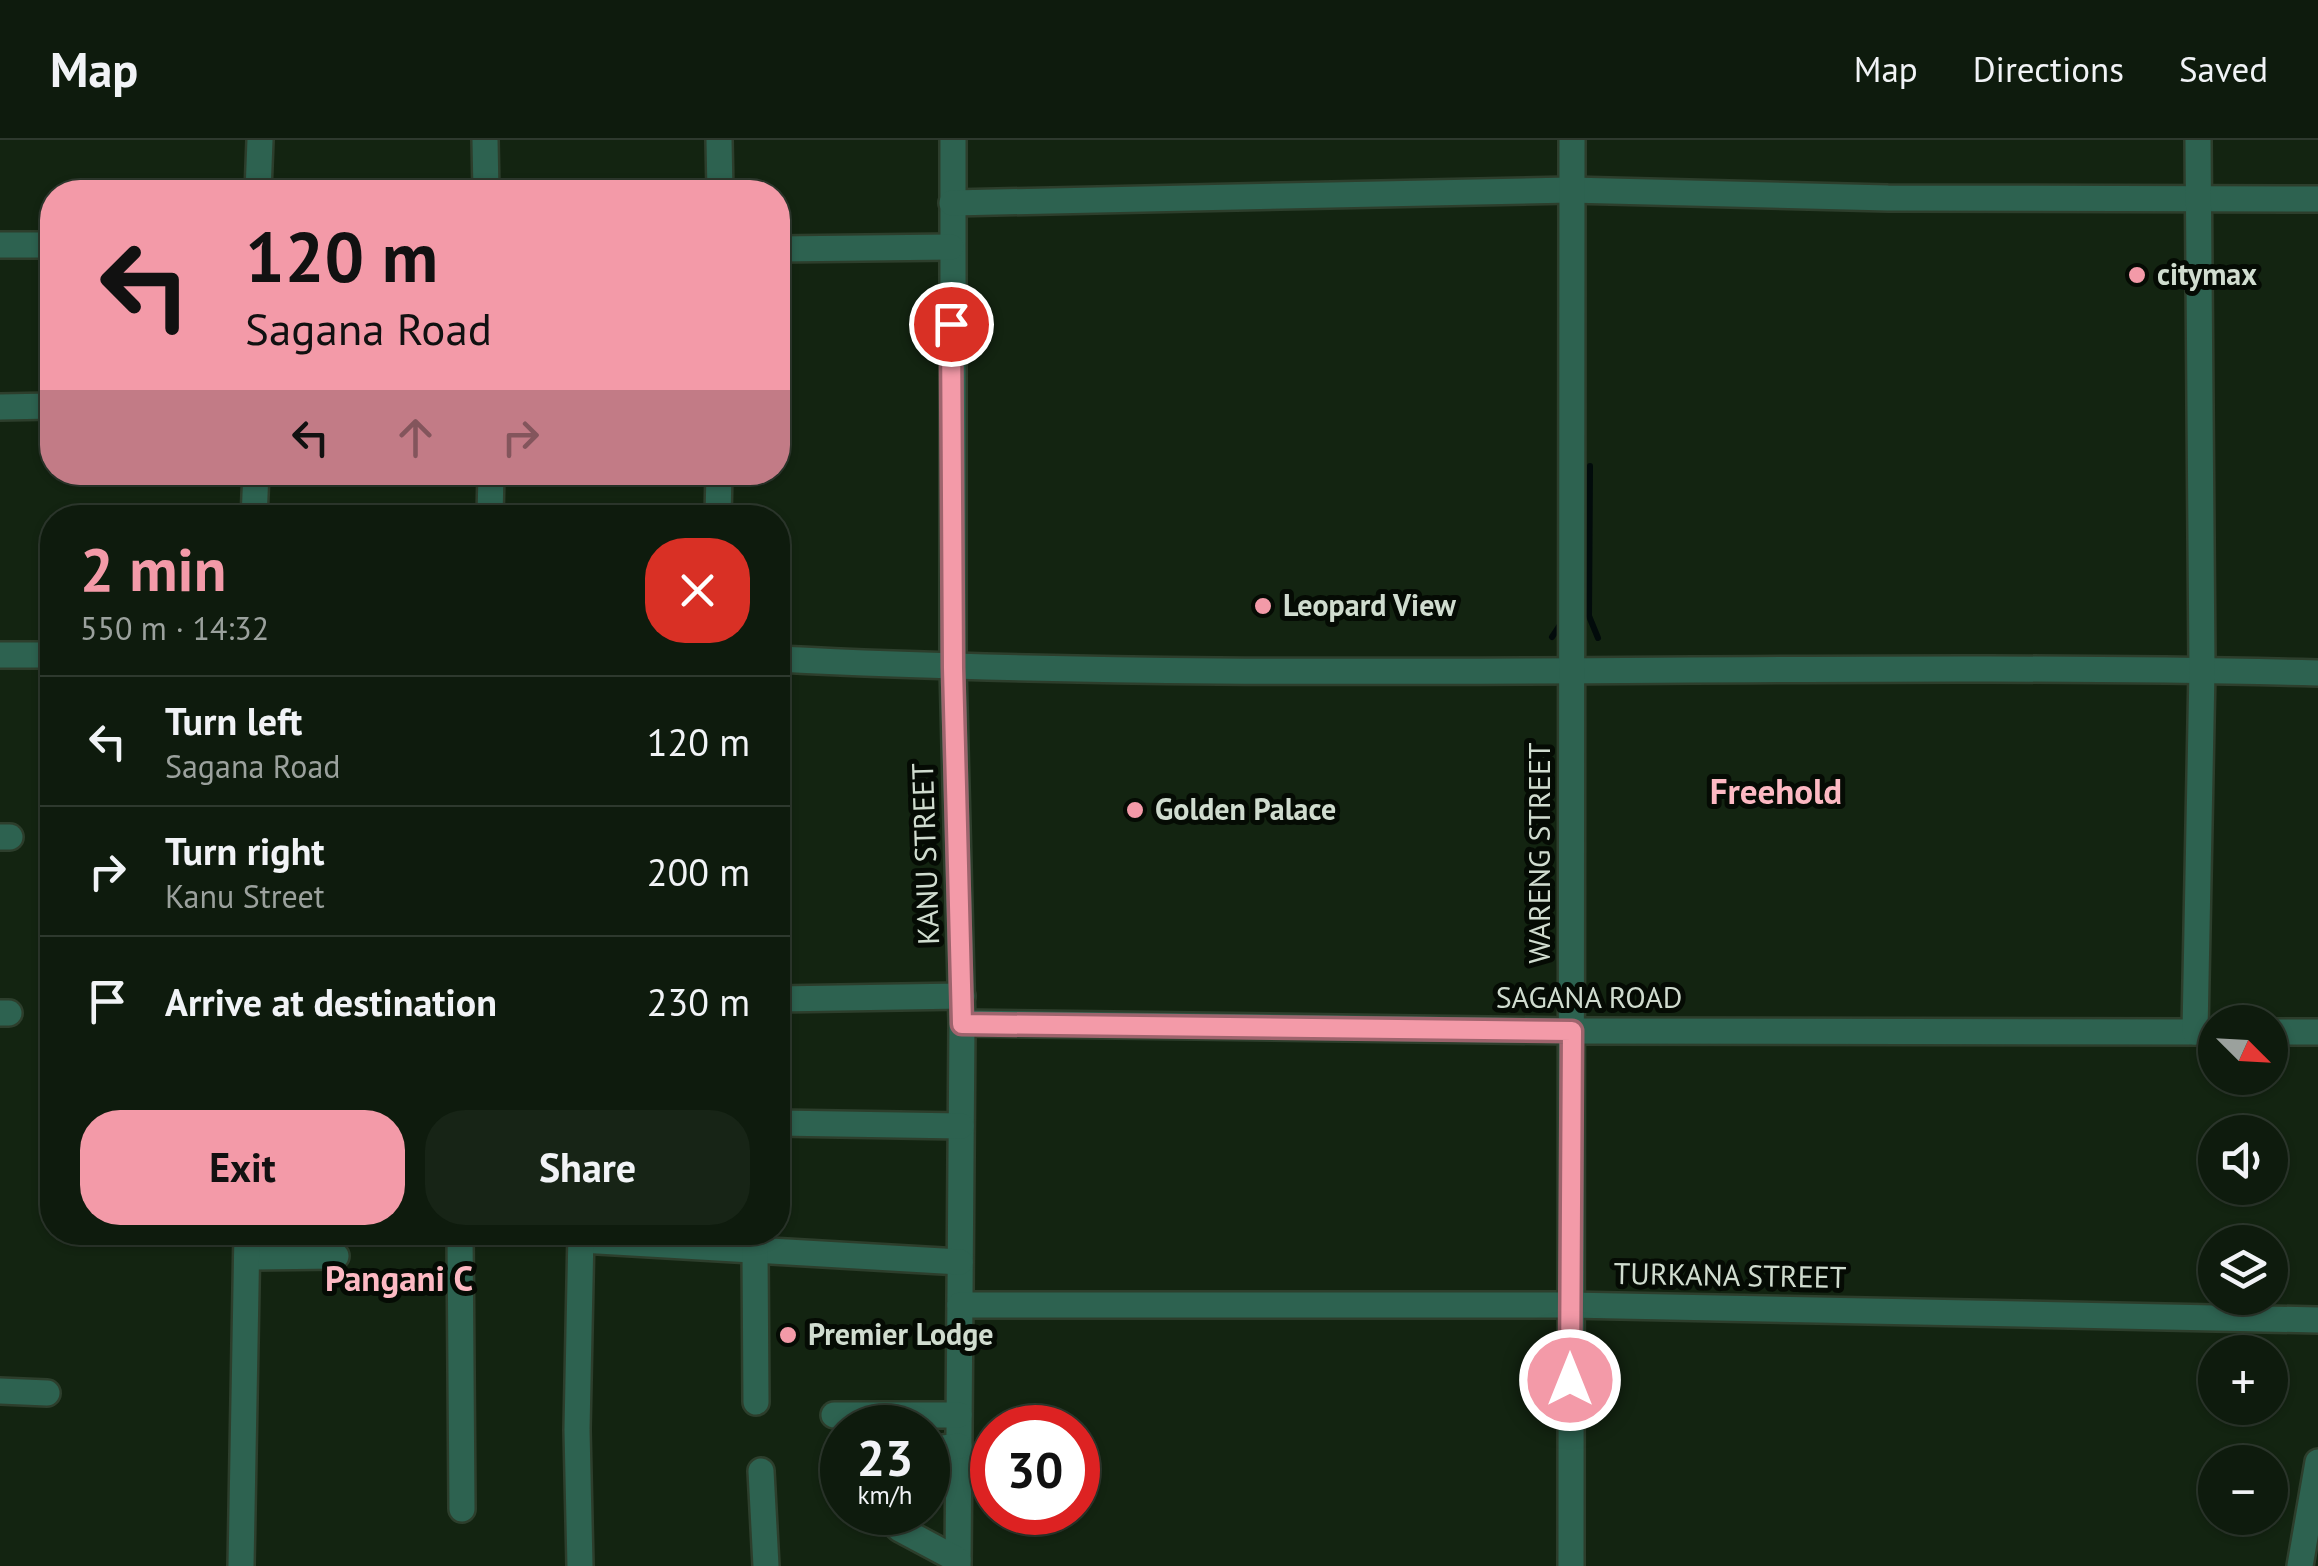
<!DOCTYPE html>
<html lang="en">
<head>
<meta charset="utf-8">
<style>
	body { margin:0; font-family:"PT Sans",sans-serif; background:#172416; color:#f1f3f6; height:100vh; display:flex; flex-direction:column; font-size:38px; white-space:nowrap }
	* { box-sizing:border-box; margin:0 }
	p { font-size:32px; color:#9ba19d }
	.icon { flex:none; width:55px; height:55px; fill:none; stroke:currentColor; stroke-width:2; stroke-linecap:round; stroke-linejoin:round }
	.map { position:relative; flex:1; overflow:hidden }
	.panel { position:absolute; left:40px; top:365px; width:750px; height:740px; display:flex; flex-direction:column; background:#0e1b0d; border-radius:40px; box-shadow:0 2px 8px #0004,0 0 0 2px #2e392e }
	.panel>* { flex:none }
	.hud { position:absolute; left:40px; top:40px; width:750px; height:305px; border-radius:40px; box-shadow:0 2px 8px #0004,0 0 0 2px #2e392e; background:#f39aa8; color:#111; overflow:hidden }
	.needle { width:65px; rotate:114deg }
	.tools { position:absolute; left:2198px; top:865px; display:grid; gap:20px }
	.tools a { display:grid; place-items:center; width:90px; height:90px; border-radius:50%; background:#0e1b0d; box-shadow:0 2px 8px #0004,0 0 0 2px #2e392e; font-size:50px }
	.speed { position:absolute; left:820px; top:1265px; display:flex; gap:20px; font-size:50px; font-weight:700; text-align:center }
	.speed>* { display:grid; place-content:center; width:130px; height:130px; border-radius:50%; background:#0e1b0d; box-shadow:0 2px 8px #0004,0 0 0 2px #2e392e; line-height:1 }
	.speed small { font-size:25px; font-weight:400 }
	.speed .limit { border:15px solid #d22; background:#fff; color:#111 }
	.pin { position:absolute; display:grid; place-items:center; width:85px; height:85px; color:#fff; margin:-42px; border:5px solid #fff; border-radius:50%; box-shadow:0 2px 10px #0007 }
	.me { position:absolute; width:110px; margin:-55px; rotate:0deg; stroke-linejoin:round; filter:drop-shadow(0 0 8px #0008) }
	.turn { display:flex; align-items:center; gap:35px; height:210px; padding:0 40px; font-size:45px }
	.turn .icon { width:130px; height:130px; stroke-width:2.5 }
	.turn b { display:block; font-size:70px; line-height:85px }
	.lanes { display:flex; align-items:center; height:95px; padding:0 40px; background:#0003; justify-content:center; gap:50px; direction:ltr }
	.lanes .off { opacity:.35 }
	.round { display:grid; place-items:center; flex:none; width:105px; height:105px; border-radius:40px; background:#172416 }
	.head { display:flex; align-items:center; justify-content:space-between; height:170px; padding:0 40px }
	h1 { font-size:60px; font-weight:800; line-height:75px; color:#f39aa8 }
	.cta { display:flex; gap:20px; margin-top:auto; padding:20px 40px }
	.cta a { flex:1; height:115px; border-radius:40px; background:#f39aa8; color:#111; font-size:40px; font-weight:800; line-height:115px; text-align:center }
	.cta a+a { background:#172416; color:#f1f3f6 }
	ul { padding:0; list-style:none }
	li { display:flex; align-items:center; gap:30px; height:130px; padding:0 40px; border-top:2px solid #2e392e }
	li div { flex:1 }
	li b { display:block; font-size:38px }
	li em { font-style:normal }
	header { display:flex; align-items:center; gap:60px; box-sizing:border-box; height:140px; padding:0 50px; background:#0e1b0d; border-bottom:2px solid #2e392e }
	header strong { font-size:48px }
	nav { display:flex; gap:55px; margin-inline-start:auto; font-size:35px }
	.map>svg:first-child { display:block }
</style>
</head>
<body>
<header>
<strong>Map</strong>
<nav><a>Map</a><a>Directions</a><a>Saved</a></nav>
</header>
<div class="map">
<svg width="2318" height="1426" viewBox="0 0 2318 1426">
	<rect width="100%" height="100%" fill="#132411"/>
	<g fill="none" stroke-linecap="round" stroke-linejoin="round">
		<g stroke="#020b0b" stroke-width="6">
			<polyline points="1590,326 1589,476 1598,498"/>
			<polyline points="1552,497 1562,482"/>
		</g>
		<g stroke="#2d3e2c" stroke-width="30">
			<g id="minor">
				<polyline points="485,0 486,52"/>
				<polyline points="719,0 720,52"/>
				<polyline points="953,0 953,528 962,883 958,1426"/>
				<polyline points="258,52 260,0"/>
				<polyline points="952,63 1570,50 1888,58 2318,59"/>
				<polyline points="0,105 52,105"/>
				<polyline points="778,109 951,107"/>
				<polyline points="0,267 52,266"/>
				<polyline points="254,378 256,332"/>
				<polyline points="490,378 491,332"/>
				<polyline points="718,378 719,332"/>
				<polyline points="0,515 52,515"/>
				<path d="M 778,519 C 1291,545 1805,520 2318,533"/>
				<polyline points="0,697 10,697"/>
				<polyline points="778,859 962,856"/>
				<polyline points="0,873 9,873"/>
				<polyline points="962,883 1572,891 2215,892"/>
				<polyline points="2195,892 2202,530 2198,0"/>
				<polyline points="2270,892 2318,892"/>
				<polyline points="778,983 961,986"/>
				<polyline points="460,1092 462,1369"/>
				<polyline points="581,1100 960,1122"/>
				<polyline points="755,1110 756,1262"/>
				<polyline points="247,1117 336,1116"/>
				<polyline points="960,1165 1570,1165 2318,1180"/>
				<polyline points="0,1251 47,1253"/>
				<polyline points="834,1275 959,1275"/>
				<polyline points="928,1310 959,1306"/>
				<polyline points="761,1331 766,1426"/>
				<polyline points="881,1372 900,1389 958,1420"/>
				<polyline points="241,1426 247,1092"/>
				<polyline points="580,1426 577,1290 581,1092"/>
				<polyline points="1571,1426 1572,0"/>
				<polyline points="2300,1426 2318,1322"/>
			</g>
		</g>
		<use href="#minor" stroke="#2d6250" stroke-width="25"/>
	</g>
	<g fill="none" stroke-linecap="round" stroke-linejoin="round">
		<g stroke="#9e646d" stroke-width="25">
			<polyline id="route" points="951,184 953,528 962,884 1572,891 1570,1240"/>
		</g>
		<use href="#route" stroke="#f39aa8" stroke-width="18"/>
	</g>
	<g fill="#f39aa8" stroke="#050b04" stroke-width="4">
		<circle cx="2137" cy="135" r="10"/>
		<circle cx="1263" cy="466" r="10"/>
		<circle cx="1135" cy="670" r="10"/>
		<circle cx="788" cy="1195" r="10"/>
	</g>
	<g text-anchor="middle" stroke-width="10" stroke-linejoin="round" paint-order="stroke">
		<g font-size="30" font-weight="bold" fill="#d0dccf" stroke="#050b04" text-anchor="start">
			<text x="2157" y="145">citymax</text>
			<text x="1283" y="476">Leopard View</text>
			<text x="1155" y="680">Golden Palace</text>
			<text x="808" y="1205">Premier Lodge</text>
		</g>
		<g font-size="30" fill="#d0dccf" stroke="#050b04">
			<text transform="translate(1540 713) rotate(-90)" y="10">WARENG STREET</text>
			<text transform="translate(926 714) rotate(-92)" y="10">KANU STREET</text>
			<text x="1589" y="868">SAGANA ROAD</text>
			<text transform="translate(1730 1136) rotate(1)" y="10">TURKANA STREET</text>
		</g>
		<g font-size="35" font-weight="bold" fill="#fdb9c3" stroke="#050b04">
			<text x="1776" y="664">Freehold</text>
			<text x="399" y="1151">Pangani C</text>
		</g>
	</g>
</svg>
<div class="tools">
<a><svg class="needle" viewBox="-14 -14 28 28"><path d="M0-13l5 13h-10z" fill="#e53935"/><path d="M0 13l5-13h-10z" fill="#9ba19d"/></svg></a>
<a><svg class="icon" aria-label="sound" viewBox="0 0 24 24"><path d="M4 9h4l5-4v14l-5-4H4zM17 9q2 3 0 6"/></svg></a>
<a><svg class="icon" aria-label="layers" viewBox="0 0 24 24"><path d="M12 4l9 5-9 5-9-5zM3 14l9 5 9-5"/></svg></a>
<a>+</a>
<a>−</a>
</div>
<div class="speed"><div>23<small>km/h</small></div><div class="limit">30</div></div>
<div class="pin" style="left:951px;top:184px;background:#d93025"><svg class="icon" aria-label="arrive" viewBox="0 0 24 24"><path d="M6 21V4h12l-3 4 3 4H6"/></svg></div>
<svg class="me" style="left:1570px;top:1240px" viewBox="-20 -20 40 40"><circle r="17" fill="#f39aa8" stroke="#fff" stroke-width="3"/><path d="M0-11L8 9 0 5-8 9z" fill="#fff"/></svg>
<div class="hud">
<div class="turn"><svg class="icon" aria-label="left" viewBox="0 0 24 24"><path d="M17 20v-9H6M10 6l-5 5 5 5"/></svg><div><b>120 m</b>Sagana Road</div></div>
<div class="lanes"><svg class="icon" aria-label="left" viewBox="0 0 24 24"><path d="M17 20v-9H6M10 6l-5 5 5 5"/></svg><svg class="icon off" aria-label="ahead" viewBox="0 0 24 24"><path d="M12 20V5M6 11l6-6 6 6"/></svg><svg class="icon off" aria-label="right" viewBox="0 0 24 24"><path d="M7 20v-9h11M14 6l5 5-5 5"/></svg></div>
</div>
<section class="panel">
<div class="head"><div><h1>2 min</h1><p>550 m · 14:32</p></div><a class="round" style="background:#d93025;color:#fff"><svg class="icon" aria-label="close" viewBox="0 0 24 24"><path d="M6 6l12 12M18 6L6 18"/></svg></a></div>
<ul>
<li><svg class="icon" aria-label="left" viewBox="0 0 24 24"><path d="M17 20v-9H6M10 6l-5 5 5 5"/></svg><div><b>Turn left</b><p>Sagana Road</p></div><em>120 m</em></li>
<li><svg class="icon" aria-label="right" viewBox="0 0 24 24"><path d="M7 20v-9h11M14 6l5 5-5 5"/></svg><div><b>Turn right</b><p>Kanu Street</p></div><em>200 m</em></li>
<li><svg class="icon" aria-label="arrive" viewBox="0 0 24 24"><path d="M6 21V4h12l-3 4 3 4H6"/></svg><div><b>Arrive at destination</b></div><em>230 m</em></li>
</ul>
<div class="cta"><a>Exit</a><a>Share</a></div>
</section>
</div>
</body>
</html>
